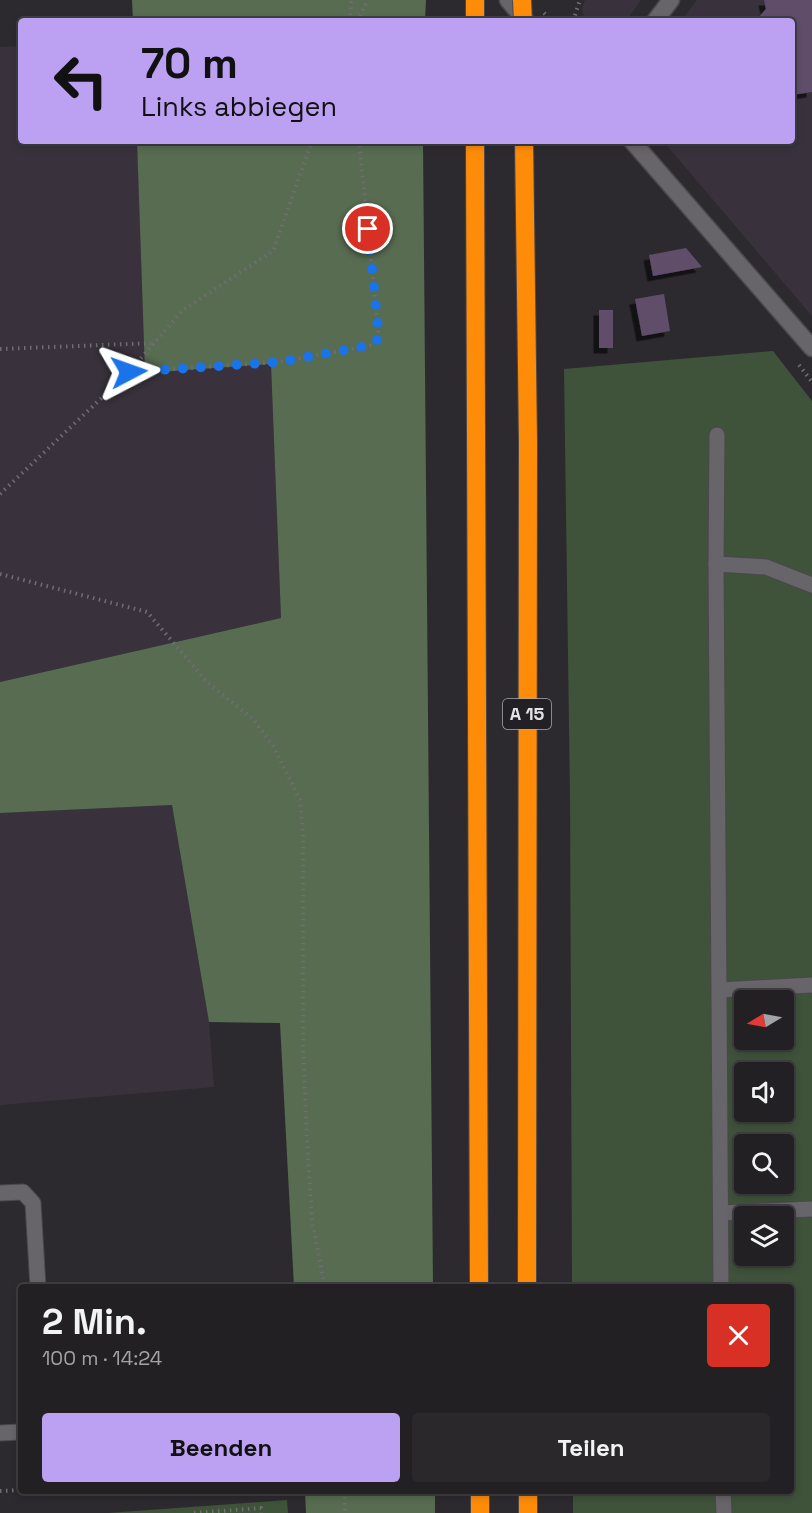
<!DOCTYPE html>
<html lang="de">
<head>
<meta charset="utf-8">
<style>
	body { margin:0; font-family:"Space Grotesk",sans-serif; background:#2a282b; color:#f1f3f6; height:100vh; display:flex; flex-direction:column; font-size:22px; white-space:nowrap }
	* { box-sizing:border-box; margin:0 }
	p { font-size:20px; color:#a2a3a6 }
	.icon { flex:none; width:33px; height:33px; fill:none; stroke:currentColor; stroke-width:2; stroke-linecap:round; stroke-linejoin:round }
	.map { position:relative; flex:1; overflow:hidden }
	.side { position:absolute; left:18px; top:1284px; width:776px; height:210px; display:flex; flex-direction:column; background:#222023; border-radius:6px; box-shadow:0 3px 9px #0003,0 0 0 2px #3f3e41 }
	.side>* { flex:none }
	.top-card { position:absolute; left:18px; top:18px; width:777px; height:126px; border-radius:6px; box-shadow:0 3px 9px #0003,0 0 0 2px #3f3e41; background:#bca0f2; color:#111; overflow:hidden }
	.needle { width:39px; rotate:260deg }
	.buttons { position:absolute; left:734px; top:990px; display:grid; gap:12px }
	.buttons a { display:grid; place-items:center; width:60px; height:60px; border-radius:6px; background:#222023; box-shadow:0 3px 9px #0003,0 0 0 2px #3f3e41; font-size:30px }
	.pin { position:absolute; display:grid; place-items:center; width:51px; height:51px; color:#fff; margin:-26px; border:3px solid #fff; border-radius:50%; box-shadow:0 2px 6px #0007 }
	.me { position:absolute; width:66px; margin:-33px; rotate:86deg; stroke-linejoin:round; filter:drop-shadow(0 0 4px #0008) }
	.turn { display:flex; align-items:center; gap:21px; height:126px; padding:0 24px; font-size:27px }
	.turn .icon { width:78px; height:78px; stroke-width:2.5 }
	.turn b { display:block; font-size:42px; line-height:51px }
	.round { display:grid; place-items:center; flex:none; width:63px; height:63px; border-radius:6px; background:#2a282b }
	.head { display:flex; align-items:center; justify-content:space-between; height:102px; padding:0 24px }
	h1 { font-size:36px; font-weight:700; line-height:45px }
	.button { display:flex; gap:12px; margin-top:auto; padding:12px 24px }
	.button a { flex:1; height:69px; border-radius:6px; background:#bca0f2; color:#111; font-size:24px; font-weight:700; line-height:69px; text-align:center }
	.button a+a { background:#2a282b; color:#f1f3f6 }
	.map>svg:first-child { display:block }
</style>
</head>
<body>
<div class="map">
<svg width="812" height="1513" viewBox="0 0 812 1513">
	<defs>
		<filter id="shadow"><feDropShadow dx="-5.5" dy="5.5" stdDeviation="0" flood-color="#0009"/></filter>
	</defs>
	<rect width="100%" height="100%" fill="#2d2a2f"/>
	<g fill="#39323d">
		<polygon points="585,0 641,0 626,21 585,21 582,9"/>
		<polygon points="697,0 812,0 812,316 663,141 792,141 792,21 681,21"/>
		<polygon points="21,46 21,141 137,141 145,373 271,364 281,618 0,682 0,47"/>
		<polygon points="172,805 209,1022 214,1087 0,1105 0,813"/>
	</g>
	<g fill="#3f523a" fill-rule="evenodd">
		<path d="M 773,351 L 812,401 L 812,1513 L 573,1513 L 573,1491 L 790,1491 L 790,1287 L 572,1287 L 570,797 L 564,369 ZM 744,1000 L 783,1000 L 783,1040 L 744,1040 ZM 744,1072 L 783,1072 L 783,1112 L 744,1112 ZM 744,1144 L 783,1144 L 783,1184 L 744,1184 ZM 744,1216 L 783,1216 L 783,1256 L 744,1256 Z"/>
		<polygon points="287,1500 288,1513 108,1513"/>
	</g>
	<g fill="#576c51">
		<polygon points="132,0 426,0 425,21 133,21"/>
		<polygon points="137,141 423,141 433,1287 294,1287 280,1023 209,1022 172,805 0,813 0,682 281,618 271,364 145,373"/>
		<polygon points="305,1491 435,1491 435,1513 306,1513"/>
	</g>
	<g fill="#5f4e6a" filter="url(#shadow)">
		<polygon points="764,0 812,0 812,92 792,95 792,21 755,21 766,9"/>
		<polygon points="686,248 702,267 653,276 649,255"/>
		<polygon points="664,294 670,331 642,336 635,299"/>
		<rect x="599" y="310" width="14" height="38"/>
	</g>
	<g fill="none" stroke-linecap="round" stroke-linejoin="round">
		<g stroke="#4b484d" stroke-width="17">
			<g id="service">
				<polyline points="716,564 717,435"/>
				<polyline points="720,990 812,985"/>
				<polyline points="0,1193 23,1192 33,1203 38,1287"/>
				<polyline points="721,1213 812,1209"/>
				<polyline points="721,1287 716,564 766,567 812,585"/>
				<polyline points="0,1433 21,1432"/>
				<polyline points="723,1491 724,1513"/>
			</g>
		</g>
		<g stroke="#4b484d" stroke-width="19">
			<polyline id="tertiary" points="655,21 671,0"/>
		</g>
		<g stroke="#4b484d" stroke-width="19">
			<g id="secondary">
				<polyline points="508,0 526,21"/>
				<polyline points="632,141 812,348"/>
			</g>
		</g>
		<g stroke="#4b484d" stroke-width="20">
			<g id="motorway">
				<polyline points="475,21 475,0"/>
				<polyline points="475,141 479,1287"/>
				<polyline points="524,141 528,441 527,1287"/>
				<polyline points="480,1491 480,1513"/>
				<polyline points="528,1491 528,1513"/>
			</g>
		</g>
		<g stroke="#716e72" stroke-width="4" stroke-dasharray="1.5 4.5" stroke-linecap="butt">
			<polyline points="544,13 552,21"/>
			<polyline points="350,21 351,0"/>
			<polyline points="357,21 368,0"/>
			<polyline points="573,21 580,0"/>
			<polyline points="0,349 155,343"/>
			<polyline points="799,365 812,382"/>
			<polyline points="129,372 183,310 273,251 312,141"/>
			<polyline points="0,494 129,372 279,362 372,345 379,338 359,141"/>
			<polyline points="0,574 147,612 208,683 253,719 273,746 300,800 303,833 303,1045 307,1140 312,1220 325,1287"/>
			<polyline points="0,1491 21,1490"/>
			<polyline points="345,1491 345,1513"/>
			<polyline points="194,1513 261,1508 261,1513"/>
		</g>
		<use href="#service" stroke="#67646a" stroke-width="15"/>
		<use href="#tertiary" stroke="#67646a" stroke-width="16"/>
		<use href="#secondary" stroke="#67646a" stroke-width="16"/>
		<use href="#motorway" stroke="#ff8c08" stroke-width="18"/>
		<g stroke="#4b484d" stroke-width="20" stroke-linecap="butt">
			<polyline id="motorway-bridge" points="522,0 523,21"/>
		</g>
		<use href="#motorway-bridge" stroke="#ff8c08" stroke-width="18"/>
	</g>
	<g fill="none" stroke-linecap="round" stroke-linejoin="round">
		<polyline stroke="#1a73e8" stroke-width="10" stroke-dasharray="0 18" points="129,372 279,362 372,345 379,338 368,229"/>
	</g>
	<g text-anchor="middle" stroke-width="6" stroke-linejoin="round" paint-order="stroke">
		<rect fill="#232025" stroke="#aba8ac" stroke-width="1.5" x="503" y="699" width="48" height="30" rx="4.5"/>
		<g font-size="18" font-weight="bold" fill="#e5e2e6">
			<text x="527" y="720">A 15</text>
		</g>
	</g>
</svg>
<div class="buttons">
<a><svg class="needle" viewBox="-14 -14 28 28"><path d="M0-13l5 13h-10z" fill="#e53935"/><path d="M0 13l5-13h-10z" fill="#a2a3a6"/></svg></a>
<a><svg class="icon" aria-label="sound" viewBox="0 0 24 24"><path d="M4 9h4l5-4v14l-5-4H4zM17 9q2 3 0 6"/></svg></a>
<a><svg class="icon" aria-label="search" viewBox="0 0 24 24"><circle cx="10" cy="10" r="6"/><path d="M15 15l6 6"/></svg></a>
<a><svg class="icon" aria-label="layers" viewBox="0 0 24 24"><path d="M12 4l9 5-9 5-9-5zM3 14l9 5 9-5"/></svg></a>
</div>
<div class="pin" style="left:368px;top:229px;background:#d93025"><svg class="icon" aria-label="arrive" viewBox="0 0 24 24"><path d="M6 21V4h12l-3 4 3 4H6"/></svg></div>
<svg class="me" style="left:129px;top:372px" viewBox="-20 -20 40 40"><path d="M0-17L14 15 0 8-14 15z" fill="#1a73e8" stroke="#fff" stroke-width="4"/></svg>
<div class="top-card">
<div class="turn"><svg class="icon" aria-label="left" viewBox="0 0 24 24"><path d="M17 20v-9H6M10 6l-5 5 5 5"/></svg><div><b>70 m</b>Links abbiegen</div></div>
</div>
<section class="side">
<div class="head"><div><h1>2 Min.</h1><p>100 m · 14:24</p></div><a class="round" style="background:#d93025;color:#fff"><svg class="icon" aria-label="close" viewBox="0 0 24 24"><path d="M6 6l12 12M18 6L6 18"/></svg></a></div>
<div class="button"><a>Beenden</a><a>Teilen</a></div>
</section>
</div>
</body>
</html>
